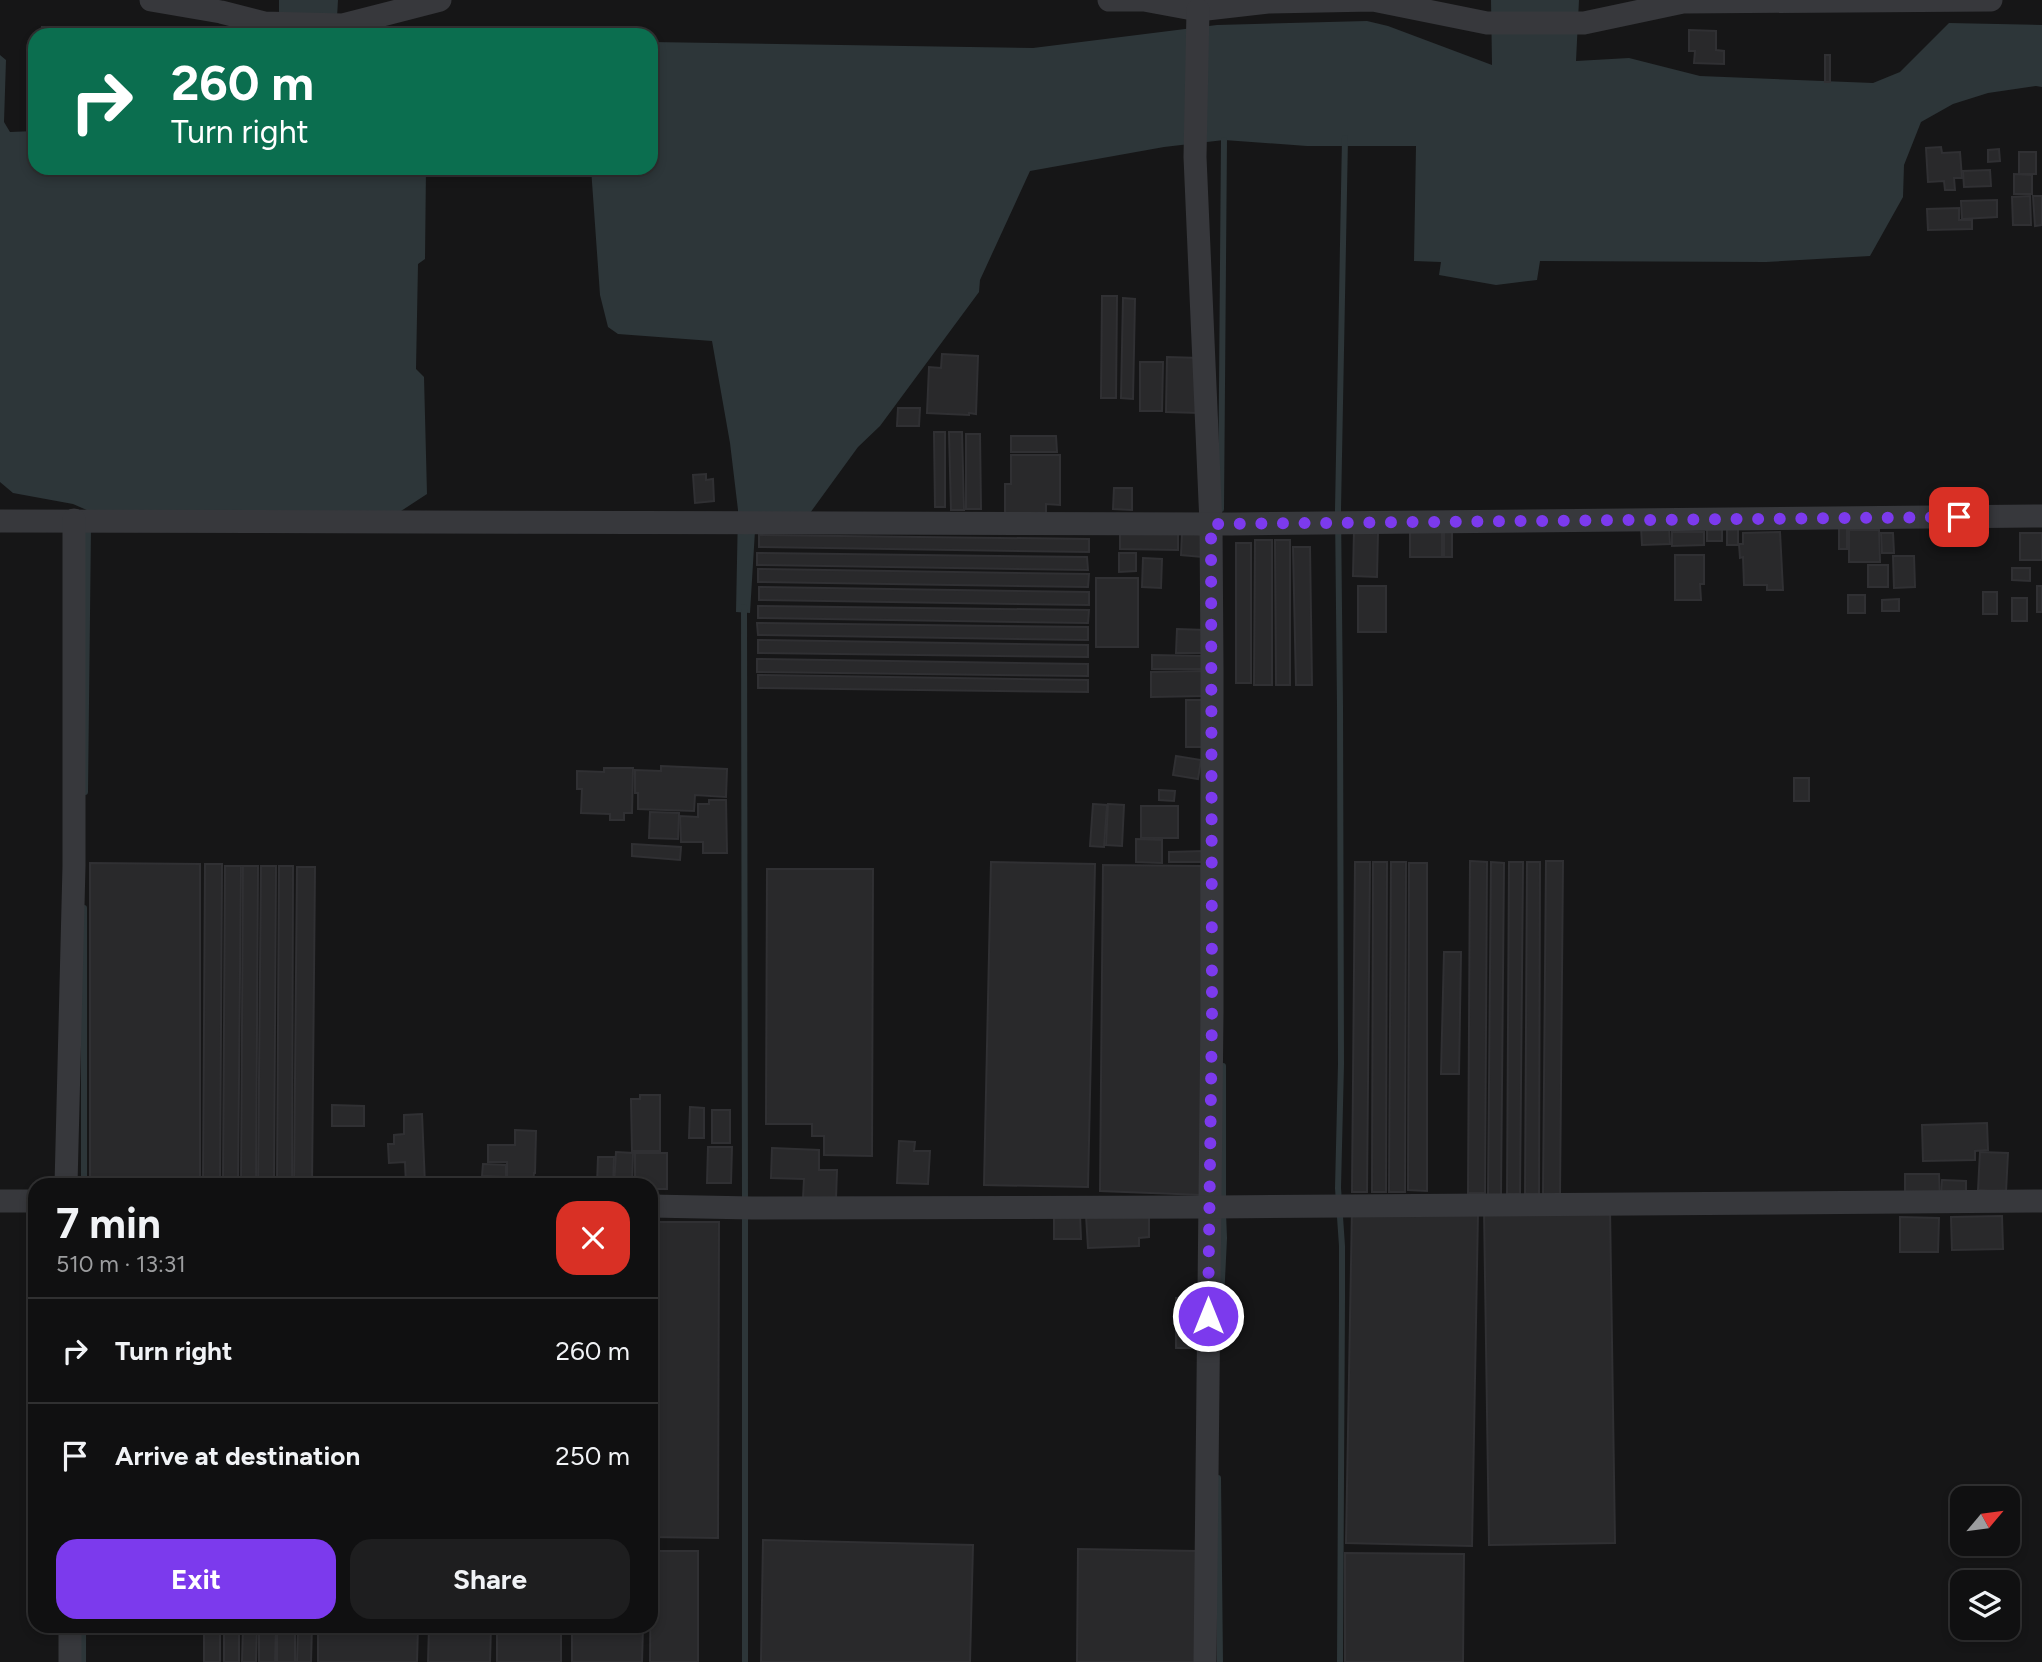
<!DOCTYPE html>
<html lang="en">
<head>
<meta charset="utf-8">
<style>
	body { margin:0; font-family:Figtree,sans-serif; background:#1e1e1f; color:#f1f3f6; height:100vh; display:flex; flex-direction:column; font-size:26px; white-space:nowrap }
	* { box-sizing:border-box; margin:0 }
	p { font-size:23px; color:#9c9d9f }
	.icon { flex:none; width:38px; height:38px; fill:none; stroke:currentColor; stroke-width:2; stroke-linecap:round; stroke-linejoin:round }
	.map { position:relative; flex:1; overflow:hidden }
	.drawer { position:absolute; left:28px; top:1178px; width:630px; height:455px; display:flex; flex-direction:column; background:#101011; border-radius:21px; box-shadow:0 4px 10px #0003,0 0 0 2px #303031 }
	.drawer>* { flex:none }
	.guide { position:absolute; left:28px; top:28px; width:630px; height:147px; border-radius:21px; box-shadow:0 4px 10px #0003,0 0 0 2px #303031; background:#0b6e4f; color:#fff; overflow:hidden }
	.needle { width:46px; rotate:61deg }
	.controls { position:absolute; left:1950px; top:1486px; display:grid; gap:14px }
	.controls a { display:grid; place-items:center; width:70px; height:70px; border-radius:14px; background:#101011; box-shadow:0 4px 10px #0003,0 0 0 2px #303031; font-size:35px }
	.pin { position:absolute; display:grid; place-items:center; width:60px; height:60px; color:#fff; margin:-30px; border-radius:14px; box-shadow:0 4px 10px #0006 }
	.me { position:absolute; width:77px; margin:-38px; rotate:0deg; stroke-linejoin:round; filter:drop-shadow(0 0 5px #0008) }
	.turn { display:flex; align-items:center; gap:24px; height:147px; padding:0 28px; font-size:32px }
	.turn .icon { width:91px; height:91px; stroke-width:2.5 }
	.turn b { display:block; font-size:49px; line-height:60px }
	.round { display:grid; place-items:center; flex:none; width:74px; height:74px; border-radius:21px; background:#1e1e1f }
	.headline { display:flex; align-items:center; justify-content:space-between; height:119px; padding:0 28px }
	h1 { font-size:42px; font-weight:700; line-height:52px }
	.cta { display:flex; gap:14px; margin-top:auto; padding:14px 28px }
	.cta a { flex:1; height:80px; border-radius:21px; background:#7c3aed; color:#fff; font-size:28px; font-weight:700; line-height:80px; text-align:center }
	.cta a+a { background:#1e1e1f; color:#f1f3f6 }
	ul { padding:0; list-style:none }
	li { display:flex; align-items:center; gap:21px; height:105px; padding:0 28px; border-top:2px solid #303031 }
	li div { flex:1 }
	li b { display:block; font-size:26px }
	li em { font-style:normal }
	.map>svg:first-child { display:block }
</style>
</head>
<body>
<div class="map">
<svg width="2042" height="1662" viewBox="0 0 2042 1662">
	<rect width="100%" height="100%" fill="#161617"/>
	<g fill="#2d3639">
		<polygon points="279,0 338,0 336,35 279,35"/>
		<polygon points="1491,0 1579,0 1576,61 1629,58 1700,76 1873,83 1900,72 1949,23 2042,25 2042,87 2036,86 1988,93 1953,104 1921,122 1904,165 1903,197 1870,256 1766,262 1540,261 1537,280 1496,285 1439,275 1441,262 1414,261 1416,146 1307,146 1224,140 1164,147 1030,171 980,280 979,292 880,426 858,447 810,513 756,514 750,613 736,612 738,510 730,443 712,341 618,334 608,327 600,295 591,168 651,168 651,42 1033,48 1217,25 1367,21 1388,26 1492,65"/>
		<polygon points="0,55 6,60 4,122 10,132 35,131 35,168 426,168 425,259 418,264 416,369 424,377 427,494 401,511 89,511 73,504 13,493 0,482"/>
	</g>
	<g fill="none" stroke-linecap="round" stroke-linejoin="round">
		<g stroke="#2d3639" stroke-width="6">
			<polyline points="1221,509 1224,140"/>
			<polyline points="744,607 745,1202"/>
			<polyline points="85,792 88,527"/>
			<polyline points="84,1185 84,908"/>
			<polyline points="1223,1202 1223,1066"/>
			<polyline points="745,1212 745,1662"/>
			<polyline points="1220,1321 1224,1238 1223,1213"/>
			<polyline points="1218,1478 1220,1662"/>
			<polyline points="83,1626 83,1662"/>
			<polyline points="1340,1662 1342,1299 1342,1246 1338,1188 1341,1064 1340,706 1338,510 1345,138"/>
		</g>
	</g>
	<g fill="#29292b" stroke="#303033" stroke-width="2">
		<polygon points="42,27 121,29 121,35 42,35"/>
		<polygon points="1689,30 1716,31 1716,50 1724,51 1724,64 1694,63 1695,51 1689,51"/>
		<polygon points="32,50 35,51 35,98 31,98"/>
		<rect x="1825" y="55" width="5" height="27"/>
		<polygon points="1941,147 1942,153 1960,152 1962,178 1954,178 1955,190 1945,190 1944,181 1928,182 1926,148"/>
		<polygon points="1999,149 2000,161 1988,162 1988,150"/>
		<rect x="2019" y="152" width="17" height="22"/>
		<polygon points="1990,170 1991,186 1964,187 1963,171"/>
		<polygon points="2014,174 2032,175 2032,194 2014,194"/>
		<polygon points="2030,196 2031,225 2013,225 2012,197"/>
		<polygon points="2033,196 2042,196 2042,225 2035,226"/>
		<polygon points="1997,200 1997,217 1962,219 1961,201"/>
		<polygon points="1959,208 1959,220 1972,220 1972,229 1928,230 1927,209"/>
		<polygon points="1102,296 1117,296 1116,398 1101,398"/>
		<polygon points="1123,298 1135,299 1133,399 1121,398"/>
		<polygon points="942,354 978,356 976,414 969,413 969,415 927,413 929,367 941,368"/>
		<polygon points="1167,357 1200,358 1200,413 1166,412"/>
		<polygon points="1140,362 1163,362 1162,411 1140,411"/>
		<polygon points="898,408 920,408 919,426 897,426"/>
		<polygon points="934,432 945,432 945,507 935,507"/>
		<polygon points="949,432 962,432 964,510 951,510"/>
		<polygon points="966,434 980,434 981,509 966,509"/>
		<polygon points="1011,436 1056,436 1057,452 1011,452"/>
		<polygon points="1011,455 1060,455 1060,505 1046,504 1046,515 1005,515 1005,484 1011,484"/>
		<polygon points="706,474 706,480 713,479 714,501 695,503 693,475"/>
		<polygon points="1114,488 1132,488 1132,510 1113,509"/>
		<polygon points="1120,526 1178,527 1178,550 1120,549"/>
		<rect x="1707" y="526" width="15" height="15"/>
		<polygon points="1641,527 1669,527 1670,544 1642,545"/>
		<rect x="1727" y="527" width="11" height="18"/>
		<polygon points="1839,527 1847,528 1847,549 1839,549"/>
		<polygon points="1354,530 1378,531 1377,577 1353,576"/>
		<polygon points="1849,530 1879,530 1880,562 1849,562"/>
		<rect x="1410" y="531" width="32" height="26"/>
		<rect x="1444" y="532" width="8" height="25"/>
		<polygon points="1672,532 1704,532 1704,545 1672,546"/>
		<polygon points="1780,532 1783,590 1767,590 1767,585 1744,585 1743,557 1740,558 1739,544 1743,544 1743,533"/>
		<polygon points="1182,533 1204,535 1202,557 1181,555"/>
		<polygon points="1881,533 1893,533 1894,553 1882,553"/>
		<rect x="2020" y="533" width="22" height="27"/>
		<polygon points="759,535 1089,539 1089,552 759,547"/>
		<polygon points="1255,540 1272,540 1272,685 1254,685"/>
		<polygon points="1275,540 1290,540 1290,685 1276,685"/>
		<rect x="1236" y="543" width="15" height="140"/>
		<polygon points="1293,547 1310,547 1312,685 1296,685"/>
		<polygon points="757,553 1087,557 1088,570 757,565"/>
		<polygon points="1119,553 1136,553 1136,571 1119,572"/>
		<polygon points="1675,555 1704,555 1704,584 1700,584 1701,600 1675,600"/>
		<polygon points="1893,556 1914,556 1915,587 1894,588"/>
		<polygon points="1143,558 1162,559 1161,588 1142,587"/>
		<rect x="1868" y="565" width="20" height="22"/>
		<polygon points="2012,568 2030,568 2030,581 2012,580"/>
		<polygon points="758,569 1089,574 1088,587 758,582"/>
		<rect x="1096" y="578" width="42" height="69"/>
		<rect x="1358" y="586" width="28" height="46"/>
		<rect x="2037" y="586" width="5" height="26"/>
		<polygon points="759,587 1089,592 1089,605 759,600"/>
		<rect x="1983" y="592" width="14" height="22"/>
		<rect x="1848" y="595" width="17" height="18"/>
		<rect x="2012" y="598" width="15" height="23"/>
		<polygon points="1899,599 1899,611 1882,611 1882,600"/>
		<polygon points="758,606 1089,610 1088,623 758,618"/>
		<polygon points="757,623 1088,627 1088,640 758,635"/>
		<polygon points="1177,629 1205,630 1205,653 1176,653"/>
		<polygon points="758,640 1088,645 1088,657 758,653"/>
		<polygon points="1152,655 1203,656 1204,669 1152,669"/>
		<polygon points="757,659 1088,664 1088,676 757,672"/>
		<polygon points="1202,671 1203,696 1151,697 1151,672"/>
		<polygon points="758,675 1088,680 1088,692 758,688"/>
		<polygon points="1186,700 1204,700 1203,747 1186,747"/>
		<polygon points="1176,756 1201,760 1198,779 1173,775"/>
		<polygon points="661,766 727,769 726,797 695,795 694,811 638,809 638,793 635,793 635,770 661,771"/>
		<polygon points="604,768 633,768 632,813 624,813 624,820 610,820 610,814 581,813 582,789 577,789 577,771 604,772"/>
		<rect x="1794" y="778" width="15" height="23"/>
		<polygon points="1159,790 1175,791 1174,801 1159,800"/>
		<polygon points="709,800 726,800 727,853 703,853 703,842 681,842 680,816 698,817 698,804 709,804"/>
		<polygon points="1093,804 1107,805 1104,847 1090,846"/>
		<polygon points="1108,804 1124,805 1122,846 1106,845"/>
		<rect x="1141" y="806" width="37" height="32"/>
		<polygon points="650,812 679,813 678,839 649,838"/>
		<polygon points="1136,839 1162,840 1162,863 1136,862"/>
		<polygon points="632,844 681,847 680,860 632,856"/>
		<polygon points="1204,851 1204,862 1169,862 1169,852"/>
		<polygon points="1470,861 1487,862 1485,1193 1468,1193"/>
		<polygon points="1546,861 1563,861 1560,1195 1543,1195"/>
		<polygon points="991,862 1095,864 1088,1187 984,1185"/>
		<polygon points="1355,862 1370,862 1367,1192 1352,1192"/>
		<polygon points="1373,862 1387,862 1386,1192 1372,1192"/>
		<polygon points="1391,862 1406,862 1405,1192 1389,1192"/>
		<polygon points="1491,862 1504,863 1501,1195 1488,1195"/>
		<polygon points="1509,862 1523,862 1520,1194 1507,1194"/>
		<polygon points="1527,862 1540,862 1539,1195 1525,1194"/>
		<polygon points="90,863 200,864 200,1185 90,1185"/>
		<polygon points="1409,863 1427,863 1427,1191 1408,1190"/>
		<polygon points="205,864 222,864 220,1185 203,1185"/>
		<polygon points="1103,865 1201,866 1202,1195 1100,1191"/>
		<polygon points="225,866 241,866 238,1185 223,1185"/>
		<polygon points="243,866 258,866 256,1185 241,1185"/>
		<polygon points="261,866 276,866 274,1185 258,1185"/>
		<polygon points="279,866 293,866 292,1185 277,1185"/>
		<polygon points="297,867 315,867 312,1185 294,1185"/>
		<polygon points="767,869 873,869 872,1156 824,1155 824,1136 812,1136 812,1124 766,1124"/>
		<polygon points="1444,952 1461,952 1459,1074 1441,1074"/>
		<polygon points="640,1095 660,1095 660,1151 632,1151 631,1099 640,1099"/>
		<polygon points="332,1105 364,1106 364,1126 332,1126"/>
		<polygon points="690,1107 704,1108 704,1138 689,1138"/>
		<rect x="712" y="1110" width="18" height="33"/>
		<polygon points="422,1114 425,1185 406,1185 405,1162 389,1163 388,1144 394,1144 394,1135 404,1134 404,1115"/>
		<polygon points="1987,1123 1988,1150 1975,1151 1975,1160 1923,1161 1922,1125"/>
		<polygon points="515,1130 536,1131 535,1173 534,1173 533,1185 519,1185 520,1177 507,1177 507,1162 488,1162 488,1145 515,1145"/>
		<polygon points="899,1141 915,1142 914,1151 930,1151 928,1184 897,1183"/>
		<polygon points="708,1147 732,1147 731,1183 707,1183"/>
		<polygon points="772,1148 819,1150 819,1170 837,1170 836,1199 803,1198 804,1179 771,1178"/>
		<polygon points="616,1152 633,1153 632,1185 614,1185"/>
		<polygon points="1980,1152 2008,1153 2006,1192 1978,1190"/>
		<polygon points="635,1153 667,1153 667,1189 651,1189 651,1185 635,1185"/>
		<polygon points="598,1157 614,1157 613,1185 597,1185"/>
		<polygon points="483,1164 506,1165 506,1177 482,1176"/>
		<polygon points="1905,1174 1939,1174 1940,1199 1905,1199"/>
		<polygon points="1942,1180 1966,1181 1966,1196 1941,1195"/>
		<polygon points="1610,1208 1615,1543 1489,1545 1484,1209"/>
		<polygon points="1352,1209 1478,1211 1472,1546 1346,1543"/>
		<polygon points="1149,1213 1149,1237 1139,1238 1139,1246 1088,1248 1086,1215"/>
		<polygon points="1080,1214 1081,1239 1054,1239 1054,1215"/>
		<polygon points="2002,1216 2003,1249 1952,1250 1951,1217"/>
		<polygon points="1900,1217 1939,1218 1938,1252 1900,1252"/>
		<polygon points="654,1222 719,1222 718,1538 651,1537 651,1241 654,1241"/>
		<rect x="1176" y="1298" width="25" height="50"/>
		<polygon points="763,1540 973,1545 970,1662 761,1662"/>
		<polygon points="1078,1549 1197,1551 1196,1662 1077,1662"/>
		<polygon points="651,1551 698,1551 698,1662 650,1662"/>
		<polygon points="1345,1553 1464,1554 1463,1662 1345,1662"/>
		<rect x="204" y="1626" width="16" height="36"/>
		<rect x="224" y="1626" width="15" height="36"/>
		<polygon points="243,1626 257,1626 256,1662 242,1662"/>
		<polygon points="259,1626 276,1626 275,1662 259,1662"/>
		<rect x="277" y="1626" width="18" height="36"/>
		<polygon points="298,1626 312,1626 311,1662 297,1662"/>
		<polygon points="318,1626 418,1626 417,1662 318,1662"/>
		<polygon points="429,1626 491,1626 490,1662 428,1662"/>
		<rect x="497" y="1626" width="64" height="36"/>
		<polygon points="572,1626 643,1626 642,1662 572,1662"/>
	</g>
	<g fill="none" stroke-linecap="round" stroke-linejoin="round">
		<g stroke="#37383c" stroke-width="23">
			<polyline points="151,0 221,12 264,23 343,25 440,0"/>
			<polyline points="1109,0 1144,0 1198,10 1268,2 1373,0 1487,23 1584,23 1683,2 1991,0"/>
			<polyline points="1198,10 1195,157 1211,524 1212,668 1212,1013 1205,1662"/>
			<polyline points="0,521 1232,524 2042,516"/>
			<polyline points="66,1185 74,866 74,520"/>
			<polyline points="0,1201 35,1201"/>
			<polyline points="651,1206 752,1208 1214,1207 2042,1201"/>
			<polyline points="70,1626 70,1662"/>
		</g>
	</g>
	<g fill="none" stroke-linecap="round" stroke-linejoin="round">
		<polyline stroke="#7c3aed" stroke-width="12" stroke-dasharray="0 21.6" points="1208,1316 1212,1013 1211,524 1959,517"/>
	</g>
</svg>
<div class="controls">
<a><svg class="needle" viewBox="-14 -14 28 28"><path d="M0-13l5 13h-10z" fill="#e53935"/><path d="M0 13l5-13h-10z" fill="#9c9d9f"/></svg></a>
<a><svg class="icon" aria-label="layers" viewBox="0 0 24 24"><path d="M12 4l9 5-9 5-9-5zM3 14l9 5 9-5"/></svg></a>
</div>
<div class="pin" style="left:1959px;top:517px;background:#d93025"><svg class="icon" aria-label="arrive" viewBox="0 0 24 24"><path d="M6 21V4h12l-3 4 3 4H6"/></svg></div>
<svg class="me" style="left:1208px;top:1316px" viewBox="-20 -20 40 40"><circle r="17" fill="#7c3aed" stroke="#fff" stroke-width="3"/><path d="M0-11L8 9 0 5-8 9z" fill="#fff"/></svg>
<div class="guide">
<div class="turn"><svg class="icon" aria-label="right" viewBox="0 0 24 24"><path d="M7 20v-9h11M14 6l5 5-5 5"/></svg><div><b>260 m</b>Turn right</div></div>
</div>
<section class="drawer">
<div class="headline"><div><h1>7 min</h1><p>510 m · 13:31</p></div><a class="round" style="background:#d93025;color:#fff"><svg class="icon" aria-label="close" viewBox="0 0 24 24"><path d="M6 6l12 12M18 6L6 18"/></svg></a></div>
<ul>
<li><svg class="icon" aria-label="right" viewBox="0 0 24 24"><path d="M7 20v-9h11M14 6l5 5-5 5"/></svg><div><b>Turn right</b></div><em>260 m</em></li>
<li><svg class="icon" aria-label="arrive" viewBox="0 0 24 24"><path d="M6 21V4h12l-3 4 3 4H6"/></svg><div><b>Arrive at destination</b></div><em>250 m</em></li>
</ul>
<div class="cta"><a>Exit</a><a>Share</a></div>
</section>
</div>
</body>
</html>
